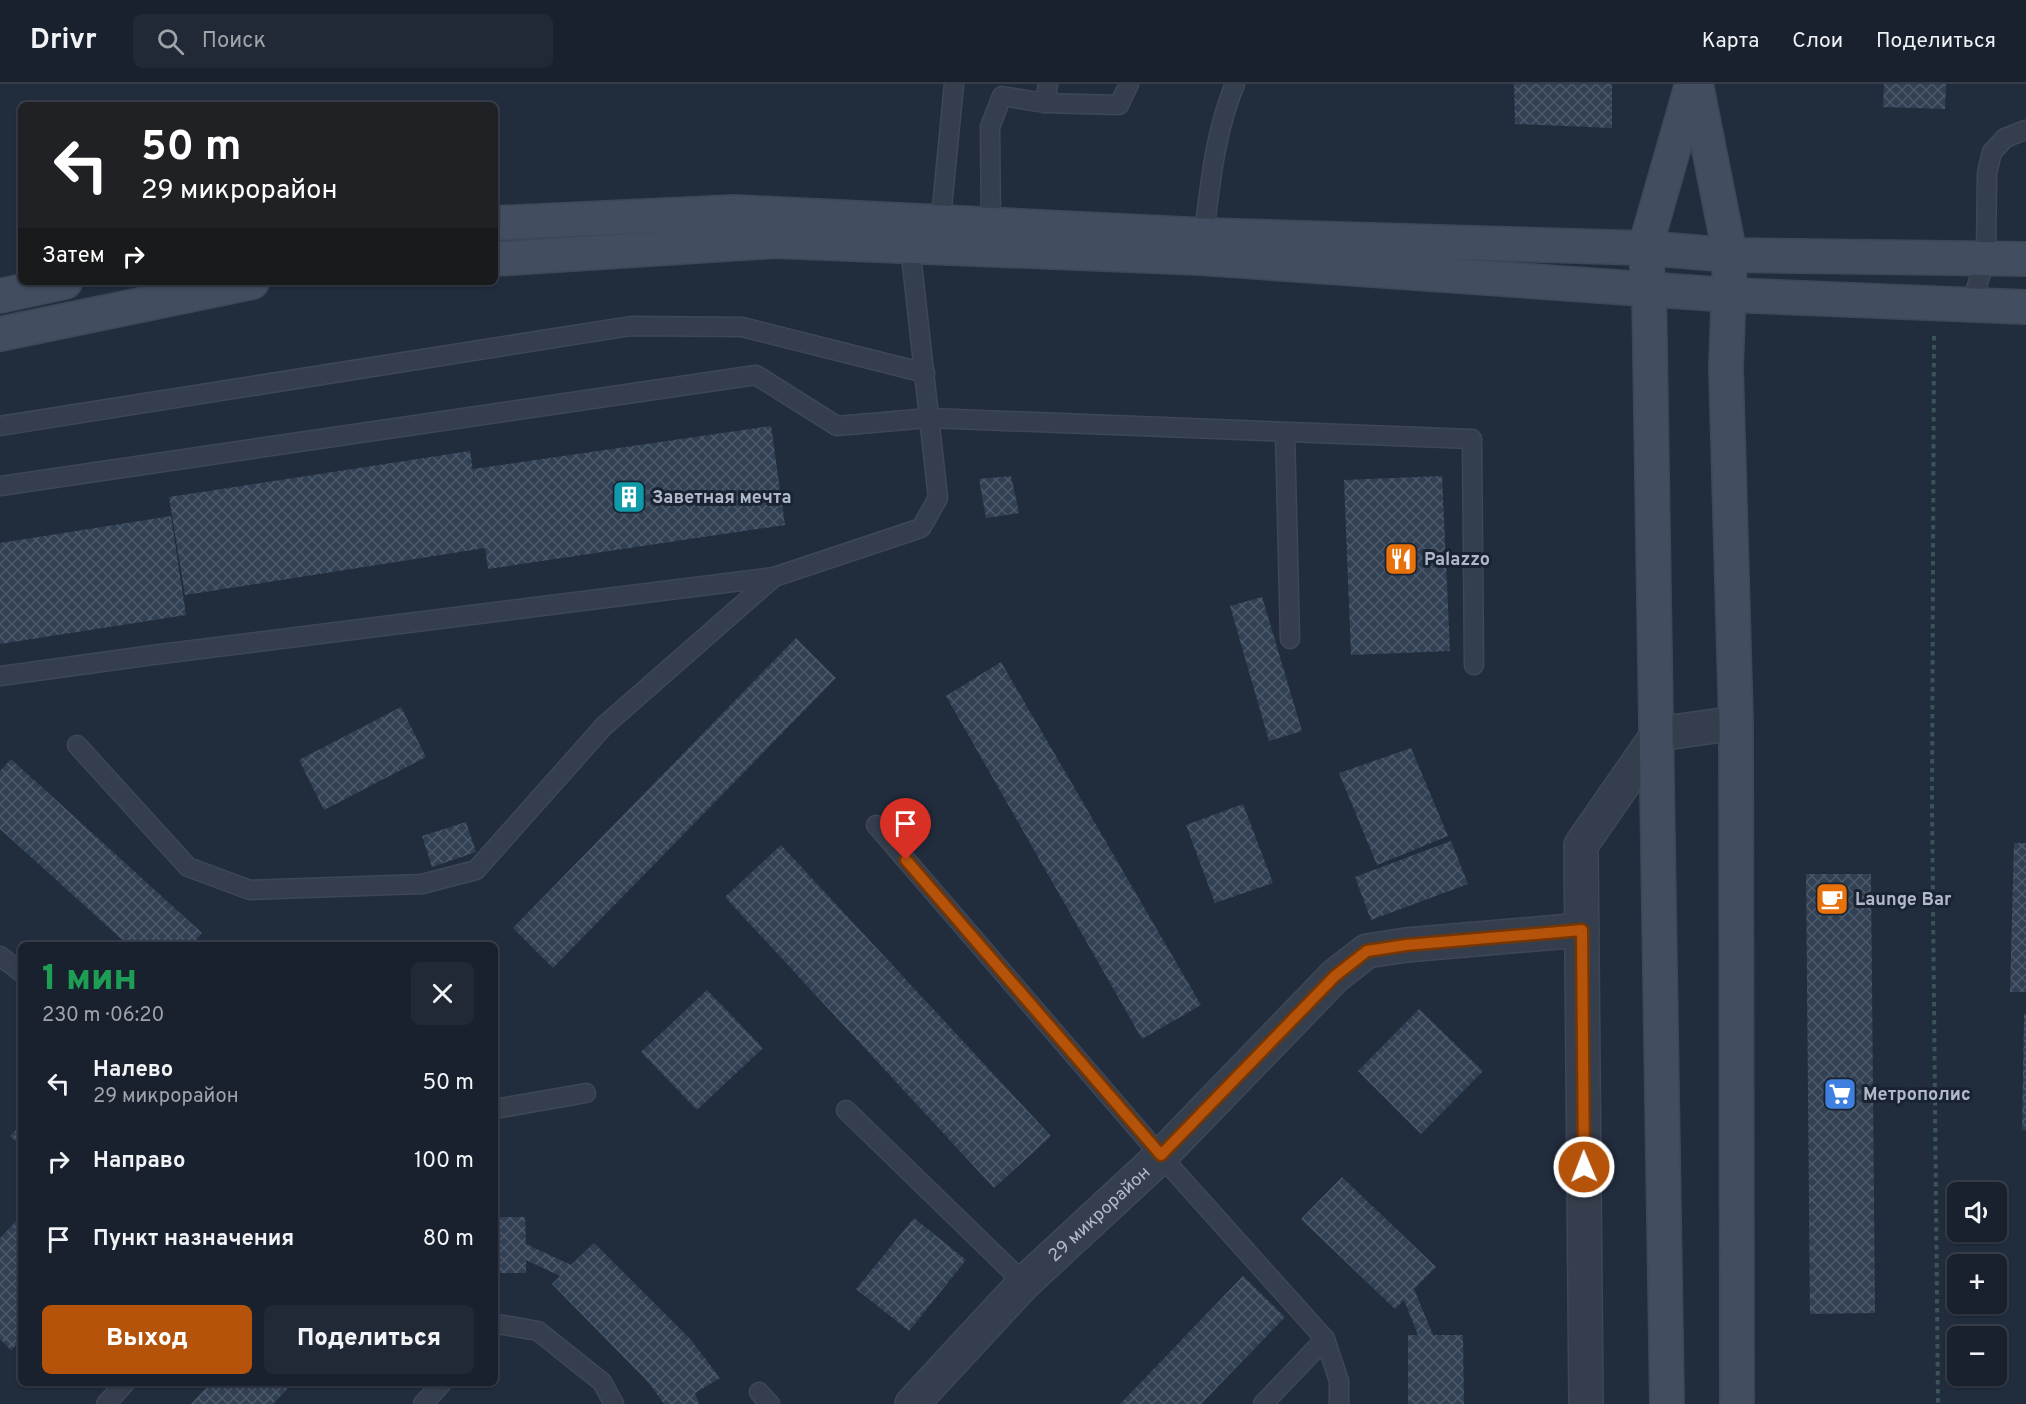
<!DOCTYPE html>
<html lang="ru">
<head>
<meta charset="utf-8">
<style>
	body { margin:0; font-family:Overpass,sans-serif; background:#222936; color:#f1f3f6; height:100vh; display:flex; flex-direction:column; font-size:22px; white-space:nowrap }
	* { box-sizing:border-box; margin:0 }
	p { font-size:20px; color:#9fa3aa }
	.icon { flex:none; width:33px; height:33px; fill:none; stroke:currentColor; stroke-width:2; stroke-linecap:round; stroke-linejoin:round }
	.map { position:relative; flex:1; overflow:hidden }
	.details { position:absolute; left:18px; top:858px; width:480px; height:444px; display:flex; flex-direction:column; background:#19212e; border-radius:9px; box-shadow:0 2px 4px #0004,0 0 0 2px #373e4a }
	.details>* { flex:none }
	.banner { position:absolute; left:18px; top:18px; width:480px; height:183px; border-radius:9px; box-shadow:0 2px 4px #0004,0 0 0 2px #373e4a; background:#202124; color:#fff; overflow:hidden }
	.controls { position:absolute; left:1947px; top:1098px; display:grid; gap:12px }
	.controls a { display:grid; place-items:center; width:60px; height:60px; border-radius:9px; background:#19212e; box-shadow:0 2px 4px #0004,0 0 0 2px #373e4a; font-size:30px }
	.pin { position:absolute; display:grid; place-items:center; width:51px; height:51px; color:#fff; margin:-62px -26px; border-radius:50% 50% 50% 0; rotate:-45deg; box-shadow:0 0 6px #0007 }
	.pin .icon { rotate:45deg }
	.me { position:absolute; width:66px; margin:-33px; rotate:359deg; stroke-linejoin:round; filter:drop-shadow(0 0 4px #0008) }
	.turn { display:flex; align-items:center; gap:21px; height:126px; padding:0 24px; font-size:27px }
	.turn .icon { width:78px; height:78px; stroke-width:2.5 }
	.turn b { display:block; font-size:42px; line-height:51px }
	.then { display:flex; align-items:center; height:57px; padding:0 24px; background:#0003; gap:12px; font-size:22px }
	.round { display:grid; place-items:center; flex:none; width:63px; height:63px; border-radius:9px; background:#222936 }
	.overview { display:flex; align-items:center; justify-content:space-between; height:102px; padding:0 24px }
	h1 { font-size:36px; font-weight:800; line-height:45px; color:#1e9e55 }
	.cta { display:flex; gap:12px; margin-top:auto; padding:12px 24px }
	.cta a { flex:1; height:69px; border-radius:9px; background:#b45309; color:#fff; font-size:24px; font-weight:800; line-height:69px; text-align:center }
	.cta a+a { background:#222936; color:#f1f3f6 }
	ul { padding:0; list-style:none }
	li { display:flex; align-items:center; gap:18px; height:78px; padding:0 24px }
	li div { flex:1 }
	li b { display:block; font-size:22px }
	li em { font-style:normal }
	header { display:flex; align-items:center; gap:36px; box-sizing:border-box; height:84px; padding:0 30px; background:#19212e; border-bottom:2px solid #373e4a }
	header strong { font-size:28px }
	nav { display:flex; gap:33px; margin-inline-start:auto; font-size:21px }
	.search { width:420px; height:54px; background:#222936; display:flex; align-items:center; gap:15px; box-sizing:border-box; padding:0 21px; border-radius:9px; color:#9fa3aa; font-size:22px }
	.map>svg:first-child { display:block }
</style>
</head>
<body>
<header>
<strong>Drivr</strong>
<div class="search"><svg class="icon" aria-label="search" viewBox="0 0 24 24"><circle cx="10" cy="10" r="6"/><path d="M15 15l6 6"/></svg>Поиск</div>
<nav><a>Карта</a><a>Слои</a><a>Поделиться</a></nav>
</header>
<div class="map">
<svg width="2026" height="1320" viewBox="0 0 2026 1320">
	<defs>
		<pattern id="building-cross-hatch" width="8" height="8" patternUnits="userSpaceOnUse" patternTransform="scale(1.5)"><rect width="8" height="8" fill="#324054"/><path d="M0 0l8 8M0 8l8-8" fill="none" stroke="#4d5a6b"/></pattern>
	</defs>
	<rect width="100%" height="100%" fill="#212c3d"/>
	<g fill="url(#building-cross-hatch)">
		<polygon points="1514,0 1612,0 1612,44 1515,40"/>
		<polygon points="1884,0 1946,0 1945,25 1883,23"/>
		<polygon points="771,342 785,441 488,485 485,464 185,511 169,413 470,367 476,408 473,385"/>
		<polygon points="1011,392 1019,429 986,434 979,395"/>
		<polygon points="1442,392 1450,567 1351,571 1344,396"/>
		<polygon points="171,432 186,531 0,560 0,459"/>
		<polygon points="1262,513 1302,647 1269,657 1230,522"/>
		<polygon points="796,554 836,594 553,884 513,844"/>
		<polygon points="1001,578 1201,921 1142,955 946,612"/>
		<polygon points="401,623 426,673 324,726 299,676"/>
		<polygon points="1411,664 1448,752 1377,781 1339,689"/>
		<polygon points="11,675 202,849 192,861 128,861 0,745 0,687"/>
		<polygon points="1243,720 1273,799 1215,819 1186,741"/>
		<polygon points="466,738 476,768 432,783 422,752"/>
		<polygon points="1451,757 1468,800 1371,836 1355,793"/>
		<polygon points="2014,759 2026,759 2026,908 2010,908"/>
		<polygon points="781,761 1051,1052 994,1104 725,813"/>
		<polygon points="1806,790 1871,790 1875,1229 1810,1230"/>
		<polygon points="218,856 477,857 477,861 218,861"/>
		<polygon points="707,906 763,964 697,1026 641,968"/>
		<polygon points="1419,925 1483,987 1421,1050 1358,987"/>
		<polygon points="2024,930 2026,930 2026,1046 2022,1046"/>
		<polygon points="21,1041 21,1062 10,1052"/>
		<polygon points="1342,1093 1436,1183 1414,1205 1433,1251 1463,1251 1464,1320 1408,1320 1408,1251 1418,1251 1404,1216 1395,1225 1301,1135"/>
		<polygon points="21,1132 21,1256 11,1266 0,1255 0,1154"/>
		<polygon points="495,1133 525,1133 526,1160 571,1181 594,1159 691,1256 720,1294 695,1309 699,1320 664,1320 648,1298 552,1200 560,1192 526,1176 526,1189 495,1189"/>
		<polygon points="914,1134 966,1176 909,1247 856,1205"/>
		<polygon points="1243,1192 1285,1233 1201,1320 1120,1320"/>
		<polygon points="211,1299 293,1299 273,1320 191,1320"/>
	</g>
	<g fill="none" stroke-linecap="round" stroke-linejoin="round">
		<g stroke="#3e4756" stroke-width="21">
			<g id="service">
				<polyline points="1045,19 1048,0"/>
				<polyline points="940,144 954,0"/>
				<polyline points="991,149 990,43 1002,12 1045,19 1119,21 1129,0"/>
				<path d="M 1203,158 C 1210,103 1214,51 1235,0"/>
				<polyline points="1971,221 1986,173 1987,89 1992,68 2005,54 2025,46"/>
				<polyline points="0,342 631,242 742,243 925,289"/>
				<polyline points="1285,348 1290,555"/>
				<polyline points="0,402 756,291 837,342 929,334 1472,355 1474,581"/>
				<polyline points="0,592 153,571 774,493"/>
				<polyline points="77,661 188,783 250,806 422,800 476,786 604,642 774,493 921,444 938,414 910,162"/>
				<polyline points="876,741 1161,1072 1325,1255 1263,1320"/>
				<polyline points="0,872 21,888"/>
				<polyline points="495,1025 586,1009"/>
				<polyline points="846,1026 1024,1199"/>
				<polyline points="495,1243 498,1240 538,1247 602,1298 614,1320"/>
				<polyline points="1325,1255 1339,1297 1339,1320"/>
				<polyline points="759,1308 770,1320"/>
				<polyline points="106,1320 125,1299"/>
				<polyline points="423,1320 442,1299"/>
			</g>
		</g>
		<g stroke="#3e4756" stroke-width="36">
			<g id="minor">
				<path id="s1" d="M 912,1320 L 1024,1199 L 1161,1072 L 1335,892 L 1367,867 L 1406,861 L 1582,846"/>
				<polyline points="1586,1320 1581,761 1658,650 1736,639"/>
			</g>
		</g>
		<g stroke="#3e4756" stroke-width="36">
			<g id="secondary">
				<polyline points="1696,0 1730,171 1726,284 1736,639 1737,1320"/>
				<polyline points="495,139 735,128 1204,151 1645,164 1730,171 2026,175"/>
				<polyline points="495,175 776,157 1201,174 1729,211 2026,223"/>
				<polyline points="0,212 65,198"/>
				<polyline points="0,250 252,198"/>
				<polyline points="1667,1320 1649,204 1645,164 1692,0"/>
			</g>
		</g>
		<polyline stroke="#3b5456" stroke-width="4" stroke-dasharray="4.5 4.5" stroke-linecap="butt" points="1934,252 1932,719 1938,1320"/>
		<use href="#service" stroke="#353e4d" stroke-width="18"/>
		<use href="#minor" stroke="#353e4d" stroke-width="33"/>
		<use href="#secondary" stroke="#424d60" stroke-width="33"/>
	</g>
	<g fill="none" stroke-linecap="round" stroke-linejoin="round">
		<g stroke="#753606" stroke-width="15">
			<polyline id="route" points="906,776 1161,1071 1335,892 1367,867 1406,861 1582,846 1584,1083"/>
		</g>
		<use href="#route" stroke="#b45309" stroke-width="10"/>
	</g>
	<defs>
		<g id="building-square" transform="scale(1.725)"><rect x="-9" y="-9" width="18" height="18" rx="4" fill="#0f9aa8" stroke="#1a2331"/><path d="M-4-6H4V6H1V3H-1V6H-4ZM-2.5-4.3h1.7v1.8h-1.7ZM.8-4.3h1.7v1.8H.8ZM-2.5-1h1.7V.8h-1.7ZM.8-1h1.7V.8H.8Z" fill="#fff"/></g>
		<g id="restaurant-square" transform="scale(1.725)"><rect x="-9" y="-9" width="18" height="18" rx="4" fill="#e8710a" stroke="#1a2331"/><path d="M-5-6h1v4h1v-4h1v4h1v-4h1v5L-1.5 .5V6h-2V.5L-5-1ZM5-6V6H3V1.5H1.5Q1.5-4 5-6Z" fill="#fff"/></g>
		<g id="cafe-square" transform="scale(1.725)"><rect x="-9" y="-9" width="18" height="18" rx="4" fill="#e8710a" stroke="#1a2331"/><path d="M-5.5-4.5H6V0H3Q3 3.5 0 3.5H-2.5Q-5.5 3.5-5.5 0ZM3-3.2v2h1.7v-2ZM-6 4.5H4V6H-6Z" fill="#fff"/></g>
		<g id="supermarket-square" transform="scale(1.725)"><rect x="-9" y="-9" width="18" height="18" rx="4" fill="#3f7fe0" stroke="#1a2331"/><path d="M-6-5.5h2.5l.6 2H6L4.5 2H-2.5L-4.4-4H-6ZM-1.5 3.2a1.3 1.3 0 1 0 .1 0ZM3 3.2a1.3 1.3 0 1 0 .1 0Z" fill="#fff"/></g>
	</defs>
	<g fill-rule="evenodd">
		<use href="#building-square" x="629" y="413"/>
		<use href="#restaurant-square" x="1401" y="475"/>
		<use href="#cafe-square" x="1832" y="815"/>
		<use href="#supermarket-square" x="1840" y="1010"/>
	</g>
	<g text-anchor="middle" stroke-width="6" stroke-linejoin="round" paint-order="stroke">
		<g font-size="18" font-weight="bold" fill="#b0b9c9" stroke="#1a2331" text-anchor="start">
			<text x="652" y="419">Заветная мечта</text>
			<text x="1424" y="481">Palazzo</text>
			<text x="1855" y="821">Launge Bar</text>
			<text x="1863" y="1016">Метрополис</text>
		</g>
		<g font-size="18" fill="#b0b9c9" stroke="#1a2331">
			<text dy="6" stroke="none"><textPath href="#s1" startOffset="267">29 микрорайон</textPath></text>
		</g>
	</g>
</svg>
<div class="controls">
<a><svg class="icon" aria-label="sound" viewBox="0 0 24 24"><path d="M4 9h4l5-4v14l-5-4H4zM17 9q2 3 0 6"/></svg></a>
<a>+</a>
<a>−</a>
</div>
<div class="pin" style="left:906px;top:776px;background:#d93025"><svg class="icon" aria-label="arrive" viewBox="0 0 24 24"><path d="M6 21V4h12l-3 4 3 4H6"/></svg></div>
<svg class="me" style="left:1584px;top:1083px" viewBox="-20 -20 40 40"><circle r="17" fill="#b45309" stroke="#fff" stroke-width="3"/><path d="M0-11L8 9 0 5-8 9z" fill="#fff"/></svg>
<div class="banner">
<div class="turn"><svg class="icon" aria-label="left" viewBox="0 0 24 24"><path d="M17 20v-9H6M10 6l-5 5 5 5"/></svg><div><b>50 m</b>29 микрорайон</div></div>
<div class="then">Затем<svg class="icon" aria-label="right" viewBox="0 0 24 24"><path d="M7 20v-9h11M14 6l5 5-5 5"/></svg></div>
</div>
<section class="details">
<div class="overview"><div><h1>1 мин</h1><p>230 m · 06:20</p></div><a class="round"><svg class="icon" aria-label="close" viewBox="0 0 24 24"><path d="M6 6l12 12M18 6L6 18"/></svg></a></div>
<ul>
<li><svg class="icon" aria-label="left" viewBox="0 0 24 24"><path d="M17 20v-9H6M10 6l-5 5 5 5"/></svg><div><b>Налево</b><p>29 микрорайон</p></div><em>50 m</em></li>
<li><svg class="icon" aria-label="right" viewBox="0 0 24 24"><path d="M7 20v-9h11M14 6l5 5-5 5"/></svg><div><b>Направо</b></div><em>100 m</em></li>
<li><svg class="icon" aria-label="arrive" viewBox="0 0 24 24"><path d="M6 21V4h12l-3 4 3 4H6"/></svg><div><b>Пункт назначения</b></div><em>80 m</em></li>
</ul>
<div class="cta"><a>Выход</a><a>Поделиться</a></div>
</section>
</div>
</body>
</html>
